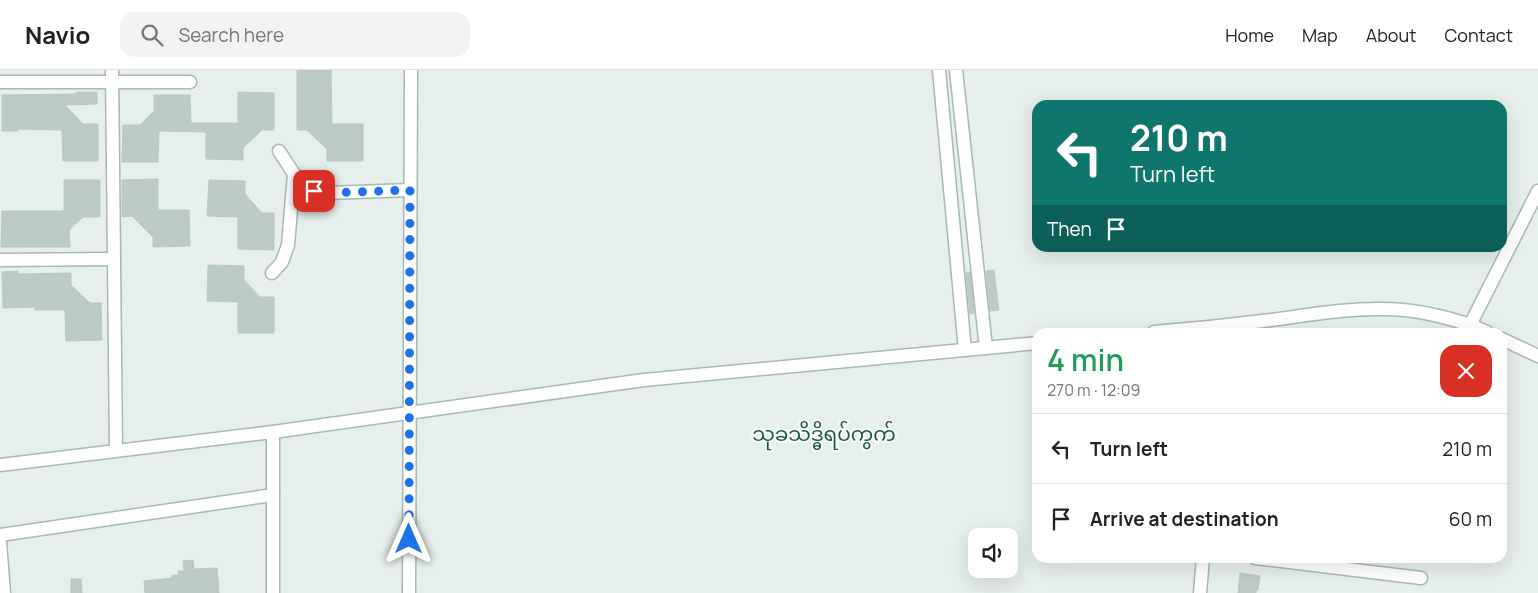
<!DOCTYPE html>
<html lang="en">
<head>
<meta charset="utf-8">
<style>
	body { margin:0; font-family:Manrope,"Noto Sans Myanmar",sans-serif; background:#f2f2f2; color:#202124; height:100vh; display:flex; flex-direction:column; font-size:19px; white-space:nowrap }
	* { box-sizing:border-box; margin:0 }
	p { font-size:16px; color:#757577 }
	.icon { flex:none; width:28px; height:28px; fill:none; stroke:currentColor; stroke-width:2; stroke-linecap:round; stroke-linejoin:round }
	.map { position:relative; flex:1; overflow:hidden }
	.drawer { position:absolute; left:1032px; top:258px; width:475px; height:235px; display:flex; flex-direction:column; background:#fff; border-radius:15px; box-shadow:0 5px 20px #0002 }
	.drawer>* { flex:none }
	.guide { position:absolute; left:1032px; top:30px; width:475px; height:152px; border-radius:15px; box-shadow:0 5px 20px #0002; background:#0f766e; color:#fff; overflow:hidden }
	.buttons { position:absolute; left:968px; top:458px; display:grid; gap:10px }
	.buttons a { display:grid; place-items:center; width:50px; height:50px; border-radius:10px; background:#fff; box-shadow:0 5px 20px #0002; font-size:25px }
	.pin { position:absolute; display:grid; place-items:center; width:42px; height:42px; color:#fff; margin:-21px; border-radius:10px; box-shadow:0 2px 8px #0006 }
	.me { position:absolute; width:55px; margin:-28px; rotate:0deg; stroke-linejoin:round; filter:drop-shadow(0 0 4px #0008) }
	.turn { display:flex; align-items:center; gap:18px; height:105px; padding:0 15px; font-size:22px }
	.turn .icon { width:65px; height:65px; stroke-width:2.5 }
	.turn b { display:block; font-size:35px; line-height:42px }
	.then { display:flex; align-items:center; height:48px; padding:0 15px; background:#0003; gap:10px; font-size:19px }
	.round { display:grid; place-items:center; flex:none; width:52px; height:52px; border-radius:15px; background:#f2f2f2 }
	.summary { display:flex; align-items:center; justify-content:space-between; height:85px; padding:0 15px }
	h1 { font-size:30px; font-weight:600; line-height:38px; color:#1e9e55 }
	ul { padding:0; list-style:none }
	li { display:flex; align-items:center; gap:15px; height:70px; padding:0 15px; border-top:1px solid #e0e0e0 }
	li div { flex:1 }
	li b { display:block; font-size:19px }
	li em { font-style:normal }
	header { display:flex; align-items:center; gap:30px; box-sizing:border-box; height:70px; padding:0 25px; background:#fff; border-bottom:1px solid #e0e0e0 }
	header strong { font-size:24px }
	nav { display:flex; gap:28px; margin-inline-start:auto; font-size:18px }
	.search { width:350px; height:45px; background:#f2f2f2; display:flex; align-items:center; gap:12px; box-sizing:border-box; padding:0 18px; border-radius:15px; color:#757577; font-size:19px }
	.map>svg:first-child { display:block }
</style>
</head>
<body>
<header>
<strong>Navio</strong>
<div class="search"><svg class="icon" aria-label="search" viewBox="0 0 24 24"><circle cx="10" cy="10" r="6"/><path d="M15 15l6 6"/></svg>Search here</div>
<nav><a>Home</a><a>Map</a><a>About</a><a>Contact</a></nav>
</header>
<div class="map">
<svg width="1538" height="523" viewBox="0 0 1538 523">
	<rect width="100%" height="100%" fill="#e6efeb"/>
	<g fill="#bbcac4" stroke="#b8c9c2">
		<polygon points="297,0 331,0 332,54 363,54 363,91 327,91 327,79 307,60 297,60"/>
		<polygon points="76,22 97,22 97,34 65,35 83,54 98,54 98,91 63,91 62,60 18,59 18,61 2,61 2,25 76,24"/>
		<polygon points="238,22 274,23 274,60 262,60 243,78 243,90 206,89 206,62 159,61 158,92 122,92 123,55 140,55 154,41 154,25 190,25 191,53 238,53"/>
		<polygon points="158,109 158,140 189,140 190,176 153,177 153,167 132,146 122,147 122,110"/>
		<polygon points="64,110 100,110 100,147 83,147 69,160 70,177 1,177 2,141 64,141"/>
		<polygon points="209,110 245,111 245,124 262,143 274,143 274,180 238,179 238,147 207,146"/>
		<polygon points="208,195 244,196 244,210 260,227 274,227 274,263 238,263 238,232 207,231"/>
		<polygon points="994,200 999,240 990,241 986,201"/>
		<polygon points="18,201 18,204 71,203 71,215 90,233 101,233 102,270 66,271 65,240 35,240 35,237 3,238 2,202"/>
		<polygon points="970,202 974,243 970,244 966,203"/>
		<polygon points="193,490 194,499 217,498 219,523 145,523 144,511 172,508 172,505 179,505 178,501 184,501 183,491"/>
		<polygon points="1240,503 1260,506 1258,520 1256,519 1256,523 1238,523"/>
		<polygon points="71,509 81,509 82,523 71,523"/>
	</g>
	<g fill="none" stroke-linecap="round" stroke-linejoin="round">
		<g stroke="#a8b8b2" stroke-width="15">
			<g id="minor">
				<polyline points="112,0 116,380"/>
				<polyline points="939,0 965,280"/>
				<polyline points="956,0 986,278"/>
				<polyline points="0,12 190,12"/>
				<polyline points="279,81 294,104 314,121 328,123 410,120"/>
				<polyline points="0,190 114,189"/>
				<polyline points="272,203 282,192 288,175 294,104"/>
				<polyline points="1470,255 1538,121"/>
				<path d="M 1154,262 C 1193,259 1232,255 1271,250 C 1309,245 1347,238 1385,239 C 1417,239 1458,249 1487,262"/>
				<polyline points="1502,269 1538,286"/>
				<polyline points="273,362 273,523"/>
				<polyline points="0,395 273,362 644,310 1038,273"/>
				<polyline points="0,465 273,425"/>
				<polyline points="0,472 4,523"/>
				<polyline points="1255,488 1421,508"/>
				<polyline points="409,523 411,0"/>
				<polyline points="1200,523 1203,488"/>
			</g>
		</g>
		<use href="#minor" stroke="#fff" stroke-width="12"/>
	</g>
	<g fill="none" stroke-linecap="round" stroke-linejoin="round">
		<polyline stroke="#1a73e8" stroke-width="9" stroke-dasharray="0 16.2" points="314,121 328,123 410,120 409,469"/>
	</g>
	<g text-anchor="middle" stroke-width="4" stroke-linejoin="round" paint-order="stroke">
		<g font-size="20" fill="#1f5548" stroke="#f7fbf9">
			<text x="824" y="371">သုခသိဒ္ဓိရပ်ကွက်</text>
		</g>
	</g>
</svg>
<div class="buttons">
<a><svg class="icon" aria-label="sound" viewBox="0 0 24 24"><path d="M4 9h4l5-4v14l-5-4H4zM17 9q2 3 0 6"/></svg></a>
</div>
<div class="pin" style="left:314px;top:121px;background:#d93025"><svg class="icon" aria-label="arrive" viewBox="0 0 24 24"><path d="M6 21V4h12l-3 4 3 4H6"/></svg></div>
<svg class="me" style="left:409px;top:469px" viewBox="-20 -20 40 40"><path d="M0-17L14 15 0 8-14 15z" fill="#1a73e8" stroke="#fff" stroke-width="4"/></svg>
<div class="guide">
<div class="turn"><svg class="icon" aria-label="left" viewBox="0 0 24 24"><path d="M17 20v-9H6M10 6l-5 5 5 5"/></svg><div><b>210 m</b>Turn left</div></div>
<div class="then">Then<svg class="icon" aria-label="arrive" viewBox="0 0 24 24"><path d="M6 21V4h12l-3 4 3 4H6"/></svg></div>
</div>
<section class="drawer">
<div class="summary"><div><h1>4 min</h1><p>270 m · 12:09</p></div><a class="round" style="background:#d93025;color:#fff"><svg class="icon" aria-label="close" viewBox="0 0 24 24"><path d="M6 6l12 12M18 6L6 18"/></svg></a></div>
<ul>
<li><svg class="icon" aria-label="left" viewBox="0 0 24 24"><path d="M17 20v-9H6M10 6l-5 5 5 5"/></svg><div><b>Turn left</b></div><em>210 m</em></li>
<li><svg class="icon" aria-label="arrive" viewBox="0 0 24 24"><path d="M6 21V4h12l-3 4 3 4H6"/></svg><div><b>Arrive at destination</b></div><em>60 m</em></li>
</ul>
</section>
</div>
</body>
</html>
